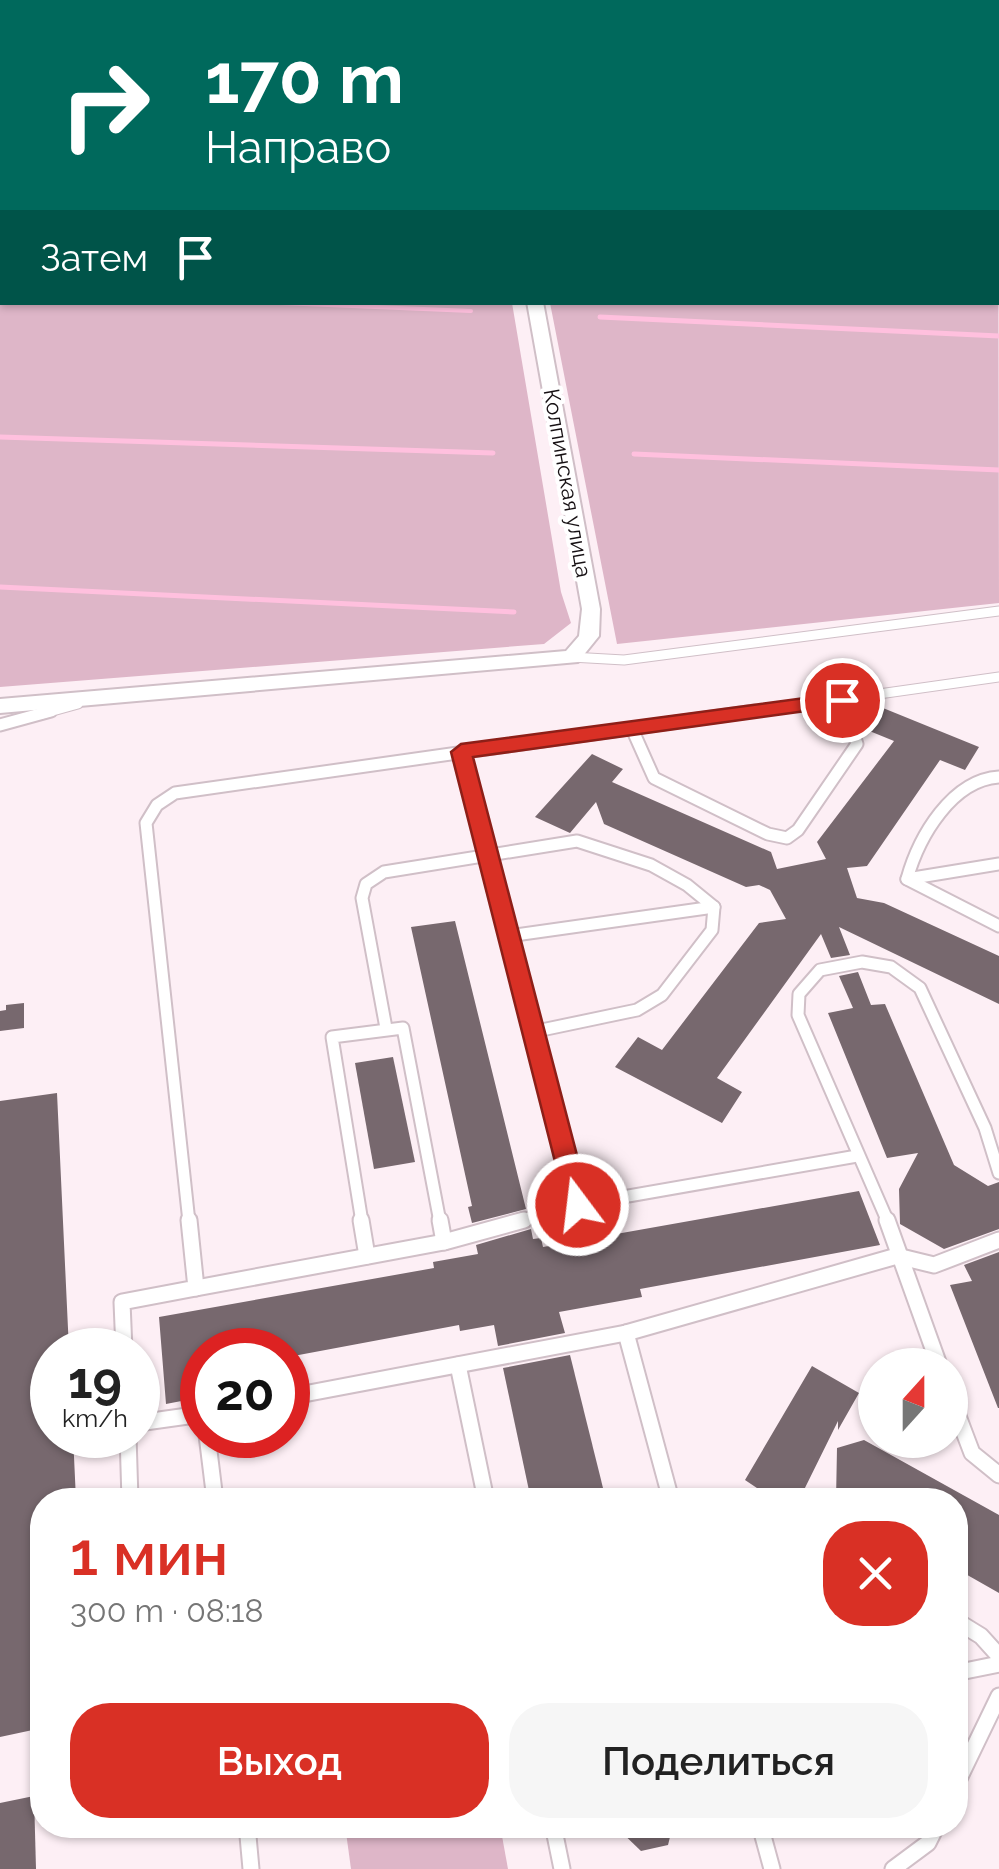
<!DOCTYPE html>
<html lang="ru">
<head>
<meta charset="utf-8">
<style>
	body { margin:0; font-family:Raleway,sans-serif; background:#f6f6f6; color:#222; height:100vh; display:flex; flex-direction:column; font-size:38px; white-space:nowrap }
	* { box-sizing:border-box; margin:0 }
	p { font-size:32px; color:#767676 }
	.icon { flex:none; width:55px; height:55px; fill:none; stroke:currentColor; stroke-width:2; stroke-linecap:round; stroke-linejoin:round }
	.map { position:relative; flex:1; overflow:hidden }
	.side { position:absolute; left:30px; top:1488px; width:938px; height:350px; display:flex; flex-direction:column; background:#fff; border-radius:40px; box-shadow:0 2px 8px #0004 }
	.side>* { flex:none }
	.banner { position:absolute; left:0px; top:0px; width:1000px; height:305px; box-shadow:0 2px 8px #0004; background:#00695c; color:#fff; overflow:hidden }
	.needle { width:65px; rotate:21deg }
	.tools { position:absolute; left:858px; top:1348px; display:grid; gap:20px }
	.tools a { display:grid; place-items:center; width:110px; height:110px; border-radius:50%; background:#fff; box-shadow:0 2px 8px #0004; font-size:50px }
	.speed { position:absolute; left:30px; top:1328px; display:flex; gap:20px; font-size:50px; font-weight:700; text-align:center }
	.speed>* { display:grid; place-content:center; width:130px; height:130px; border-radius:50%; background:#fff; box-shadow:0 2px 8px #0004; line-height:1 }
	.speed small { font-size:25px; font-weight:400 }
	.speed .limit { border:15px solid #d22; background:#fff; color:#111 }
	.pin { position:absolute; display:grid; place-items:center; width:85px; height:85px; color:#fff; margin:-42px; border:5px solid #fff; border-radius:50%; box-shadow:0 2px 10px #0007 }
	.me { position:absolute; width:110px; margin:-55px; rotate:345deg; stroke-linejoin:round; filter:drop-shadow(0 0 8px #0008) }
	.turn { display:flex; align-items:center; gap:35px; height:210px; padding:0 40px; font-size:45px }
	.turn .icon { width:130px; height:130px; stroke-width:2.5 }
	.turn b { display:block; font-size:70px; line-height:85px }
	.then { display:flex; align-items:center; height:95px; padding:0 40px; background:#0003; gap:20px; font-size:38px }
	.round { display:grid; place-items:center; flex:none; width:105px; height:105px; border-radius:40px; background:#f6f6f6 }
	.overview { display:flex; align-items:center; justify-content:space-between; height:170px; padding:0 40px }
	h1 { font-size:60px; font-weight:600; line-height:75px; color:#d93025 }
	.primary-button { display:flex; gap:20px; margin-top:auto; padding:20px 40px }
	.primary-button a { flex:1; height:115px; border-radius:40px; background:#d93025; color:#fff; font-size:40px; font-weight:600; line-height:115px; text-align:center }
	.primary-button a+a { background:#f6f6f6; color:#222 }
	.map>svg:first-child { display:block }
</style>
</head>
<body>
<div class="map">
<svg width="999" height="1869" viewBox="0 0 999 1869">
	<rect width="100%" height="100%" fill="#fdeff5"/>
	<g fill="#deb6c8">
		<polygon points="0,0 459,0 460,2 2,2 2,96"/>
		<polygon points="492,0 872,0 933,2 492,2"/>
		<polygon points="998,108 999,603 617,644 550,303 998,302"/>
		<polygon points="0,180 2,302 512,303 561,592 571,623 544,644 0,687"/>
		<polygon points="345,1825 500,1825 508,1869 351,1869"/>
	</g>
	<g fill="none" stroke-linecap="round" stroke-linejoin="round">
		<polyline stroke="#ffc0de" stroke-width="4" points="256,302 471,311"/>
		<g stroke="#ffc0de" stroke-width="5">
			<polyline points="600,317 999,336"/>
			<polyline points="0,437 493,453"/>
			<polyline points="634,454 999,470"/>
			<polyline points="0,587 514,612"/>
		</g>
	</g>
	<g fill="#77686e">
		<polygon points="883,708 979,747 965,770 940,760 867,866 847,868 857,898 884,903 999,956 999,1004 839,927 850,955 831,958 821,934 717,1078 742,1092 722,1123 615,1067 638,1037 662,1050 759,923 786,919 770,890 759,885 746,887 604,824 596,802 570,833 535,817 592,754 623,769 612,782 771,852 777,869 826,859 817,842 894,741 867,730"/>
		<polygon points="455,921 526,1209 472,1223 468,1207 472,1206 411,927"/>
		<polygon points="858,972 871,1005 885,1004 954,1165 988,1186 999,1182 999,1229 944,1249 900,1224 899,1189 918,1153 887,1158 828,1013 853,1008 839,976"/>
		<polygon points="24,1003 24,1028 0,1031 0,1011 6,1010 6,1005"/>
		<polygon points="393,1057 415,1162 374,1169 355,1063"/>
		<polygon points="57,1093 69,1350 52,1350 52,1435 73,1435 76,1500 42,1500 42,1728 0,1737 0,1101"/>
		<polygon points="859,1191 880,1245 640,1289 642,1297 559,1312 565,1333 498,1346 494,1325 460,1331 459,1325 288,1357 288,1350 202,1350 202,1397 166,1404 159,1317 434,1268 433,1262 478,1254 476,1245 531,1229 533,1239 541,1238 543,1247"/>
		<polygon points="999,1252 999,1408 998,1408 950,1285 972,1281 964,1265"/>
		<polygon points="570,1355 606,1500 531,1500 503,1368"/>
		<polygon points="812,1366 859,1393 838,1430 838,1421 799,1500 775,1500 745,1480"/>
		<polygon points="864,1440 999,1515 999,1593 955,1568 955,1500 836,1500 837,1448"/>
		<polygon points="34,1796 36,1869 0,1869 0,1803"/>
		<polygon points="614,1825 673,1825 668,1845 641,1851"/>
	</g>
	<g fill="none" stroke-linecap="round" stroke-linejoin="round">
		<g stroke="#d0bfc7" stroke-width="11">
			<g id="lane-far2">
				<polyline points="571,657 624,660 999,611"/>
				<polyline points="842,700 847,714"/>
				<polyline points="42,714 78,704"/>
				<polyline points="738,714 999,677"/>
			</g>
		</g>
		<g stroke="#d0bfc7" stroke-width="15">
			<g id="lane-far1">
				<polyline points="0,725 51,711"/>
				<polyline points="633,731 654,778 768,834 787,838 798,830 857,744 846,711"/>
				<polyline points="461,752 577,1205 857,1156"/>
				<path d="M 999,777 C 952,780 919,836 907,879 L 999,926"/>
				<polyline points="907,879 999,864"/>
				<polyline points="508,936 714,907"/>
				<polyline points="386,1028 362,898 366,884 384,872 577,841 651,865 687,885 714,907 712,930 662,995 637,1010 532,1032"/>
				<polyline points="189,1222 146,823 157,805 175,793 755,711"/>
				<polyline points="362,1222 332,1037 403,1028 440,1222"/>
				<polyline points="515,1222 577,1205"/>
				<polyline points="888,1222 798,1015 799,994 820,970 862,962 891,967 920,988 985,1128 999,1173"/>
			</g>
		</g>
		<g stroke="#d0bfc7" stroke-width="19">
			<g id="lane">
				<polyline points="361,1220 367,1256"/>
				<polyline points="440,1220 444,1242"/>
				<polyline points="887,1220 939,1365"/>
				<polyline points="196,1288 444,1242 524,1220"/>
				<polyline points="626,1333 671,1500"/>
				<polyline points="124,1350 122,1302 196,1288 189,1220"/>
				<polyline points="458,1365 486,1500"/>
				<polyline points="950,1395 972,1453 999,1475"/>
				<polyline points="288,1397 626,1333 897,1256 934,1265 999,1240"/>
				<polyline points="138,1423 202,1414"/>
				<polyline points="128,1435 130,1500"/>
				<polyline points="207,1435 215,1500"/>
				<polyline points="955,1620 981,1636 999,1656"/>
				<polyline points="955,1673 999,1664"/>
				<polyline points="955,1787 999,1696"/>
				<polyline points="247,1825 251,1869"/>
				<polyline points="553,1825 562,1869"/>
				<polyline points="760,1825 772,1869"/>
				<polyline points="893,1869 928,1843 937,1825"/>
			</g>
		</g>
		<g stroke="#d0bfc7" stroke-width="4">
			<g id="street">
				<polygon points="470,0 482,0 483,2 471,2"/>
				<polygon points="527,302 543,302 600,609 599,636 578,662 0,713 0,699 566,651 579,636 582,609"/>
			</g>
		</g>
		<g stroke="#d0cfd0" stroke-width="4">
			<rect id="primary" x="998" y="12" width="1" height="15"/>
		</g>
		<polyline stroke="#b0a4a9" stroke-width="2.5" stroke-dasharray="2.5 5" stroke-linecap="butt" points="238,1 268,2"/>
		<use href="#lane-far2" stroke="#fff" stroke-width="9"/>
		<use href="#lane-far1" stroke="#fff" stroke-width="11"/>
		<use href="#lane" stroke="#fff" stroke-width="15"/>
		<use href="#street" fill="#fff" fill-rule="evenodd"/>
		<use href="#primary" fill="#7dfae6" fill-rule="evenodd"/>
	</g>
	<polygon fill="#d93025" stroke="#8d1f18" stroke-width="2.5" points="842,693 852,700 849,705 473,757 590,1205 587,1213 568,1213 451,752 461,744"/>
	<g text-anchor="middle" stroke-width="8" stroke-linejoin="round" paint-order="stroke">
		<g font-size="22" fill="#161013" stroke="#fff">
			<text transform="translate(568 483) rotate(80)" y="8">Колпинская улица</text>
		</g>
	</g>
</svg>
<div class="tools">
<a><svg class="needle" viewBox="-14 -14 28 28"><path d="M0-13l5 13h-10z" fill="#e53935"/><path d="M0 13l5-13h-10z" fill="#767676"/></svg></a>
</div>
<div class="speed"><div>19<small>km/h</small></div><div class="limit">20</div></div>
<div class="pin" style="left:842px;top:700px;background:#d93025"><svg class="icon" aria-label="arrive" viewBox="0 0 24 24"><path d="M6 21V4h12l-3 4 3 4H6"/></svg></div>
<svg class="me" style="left:578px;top:1205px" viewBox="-20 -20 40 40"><circle r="17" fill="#d93025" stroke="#fff" stroke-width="3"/><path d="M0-11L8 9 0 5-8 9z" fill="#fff"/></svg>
<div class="banner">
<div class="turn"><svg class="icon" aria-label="right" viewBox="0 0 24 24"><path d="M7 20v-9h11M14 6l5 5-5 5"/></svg><div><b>170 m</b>Направо</div></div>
<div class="then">Затем<svg class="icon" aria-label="arrive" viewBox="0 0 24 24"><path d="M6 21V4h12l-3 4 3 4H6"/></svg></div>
</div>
<section class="side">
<div class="overview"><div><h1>1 мин</h1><p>300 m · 08:18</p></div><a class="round" style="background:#d93025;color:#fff"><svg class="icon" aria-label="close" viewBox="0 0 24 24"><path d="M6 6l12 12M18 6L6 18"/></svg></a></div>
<div class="primary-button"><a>Выход</a><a>Поделиться</a></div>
</section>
</div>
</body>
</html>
